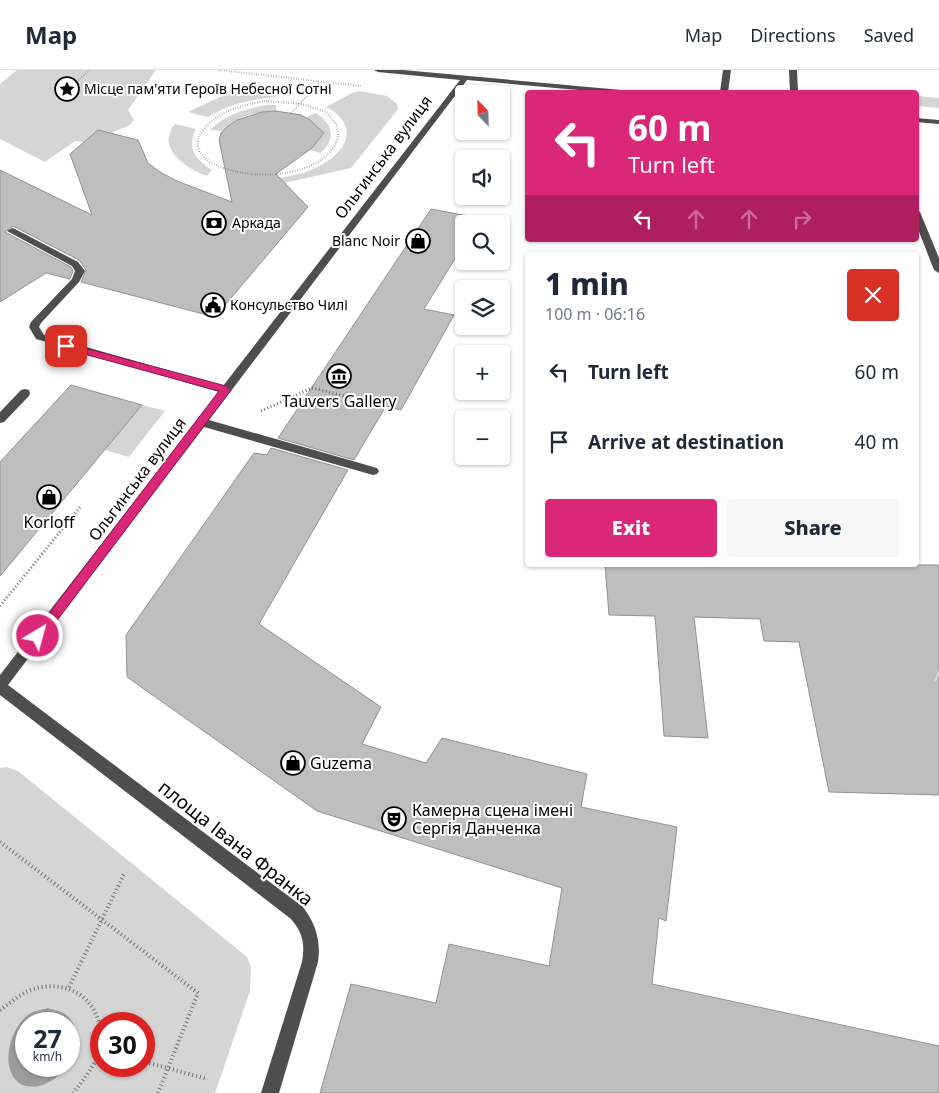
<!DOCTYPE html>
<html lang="en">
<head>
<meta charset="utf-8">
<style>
	body { margin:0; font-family:"Noto Sans",sans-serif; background:#f6f6f7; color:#1f2937; height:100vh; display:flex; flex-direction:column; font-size:19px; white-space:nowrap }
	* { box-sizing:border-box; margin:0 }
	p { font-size:16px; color:#747a83 }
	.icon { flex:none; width:28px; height:28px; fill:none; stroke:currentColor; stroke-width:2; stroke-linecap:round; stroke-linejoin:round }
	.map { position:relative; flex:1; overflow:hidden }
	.details { position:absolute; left:525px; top:182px; width:394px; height:315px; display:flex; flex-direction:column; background:#fff; border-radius:5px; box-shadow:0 1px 4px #0004 }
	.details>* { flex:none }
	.banner { position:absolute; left:525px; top:20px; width:394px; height:152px; border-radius:5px; box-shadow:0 1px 4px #0004; background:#db2777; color:#fff; overflow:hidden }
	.needle { width:32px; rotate:337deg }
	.fabs { position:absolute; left:455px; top:15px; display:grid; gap:10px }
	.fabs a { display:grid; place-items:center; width:55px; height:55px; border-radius:5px; background:#fff; box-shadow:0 1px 4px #0004; font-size:25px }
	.speed { position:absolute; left:15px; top:942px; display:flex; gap:10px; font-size:25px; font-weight:700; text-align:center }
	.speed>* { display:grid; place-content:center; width:65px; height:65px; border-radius:50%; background:#fff; box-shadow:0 1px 4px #0004; line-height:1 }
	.speed small { font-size:12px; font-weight:400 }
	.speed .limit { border:8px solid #d22; background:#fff; color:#111 }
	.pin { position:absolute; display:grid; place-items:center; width:42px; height:42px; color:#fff; margin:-21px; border-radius:10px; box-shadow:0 2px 8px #0006 }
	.me { position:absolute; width:55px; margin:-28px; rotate:37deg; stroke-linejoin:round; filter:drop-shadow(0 0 4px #0008) }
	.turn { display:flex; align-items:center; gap:18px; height:105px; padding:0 20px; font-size:22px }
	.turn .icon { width:65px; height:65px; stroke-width:2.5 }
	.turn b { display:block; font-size:35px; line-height:42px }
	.lanes { display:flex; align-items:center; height:48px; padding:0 20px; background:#0003; justify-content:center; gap:25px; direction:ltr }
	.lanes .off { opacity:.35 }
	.round { display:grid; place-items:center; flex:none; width:52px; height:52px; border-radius:5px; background:#f6f6f7 }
	.head { display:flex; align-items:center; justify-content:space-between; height:85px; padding:0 20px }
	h1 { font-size:30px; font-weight:800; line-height:38px }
	.button { display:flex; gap:10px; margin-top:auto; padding:10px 20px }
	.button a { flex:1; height:58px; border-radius:5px; background:#db2777; color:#fff; font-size:20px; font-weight:800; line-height:58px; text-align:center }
	.button a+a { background:#f6f6f7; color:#1f2937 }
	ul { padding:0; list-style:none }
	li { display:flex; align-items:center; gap:15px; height:70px; padding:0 20px }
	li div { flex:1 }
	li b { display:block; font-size:19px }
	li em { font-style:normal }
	header { display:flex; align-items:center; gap:30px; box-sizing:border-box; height:70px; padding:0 25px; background:#fff; border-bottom:1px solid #e0e1e3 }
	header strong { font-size:24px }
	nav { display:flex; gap:28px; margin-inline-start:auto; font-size:18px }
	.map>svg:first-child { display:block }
</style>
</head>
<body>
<header>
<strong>Map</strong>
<nav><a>Map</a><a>Directions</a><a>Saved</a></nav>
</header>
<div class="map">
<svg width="939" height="1023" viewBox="0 0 939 1023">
	<rect width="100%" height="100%" fill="#fff"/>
	<g fill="#d5d5d5" fill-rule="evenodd">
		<polygon points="17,0 156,0 128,40 134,50 130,55 113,62 113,64 86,70 83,72 75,71 45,92 0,69 0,14"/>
		<path d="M 277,14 L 276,27 C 252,29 229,34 208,47 L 188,42 L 220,27 Z"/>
		<path d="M 360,21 L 387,26 L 397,34 L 398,39 L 351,98 L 275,115 L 279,108 C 290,106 302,104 313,99 C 344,86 364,57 326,37 L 352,23 Z"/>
		<polygon points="916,26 939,28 939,38 916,36"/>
		<path d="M 267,35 L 276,35 L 276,41 C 256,42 236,46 223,61 L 210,60 C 226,44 245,39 267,35 Z"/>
		<path d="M 315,43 C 333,52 337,70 320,83 L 310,80 L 319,63 L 317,56 L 306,48 Z"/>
		<path d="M 175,54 L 196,59 C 186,78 196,90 212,100 L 207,106 C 187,99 155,78 175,54 Z"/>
		<polygon points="142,335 165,341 129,387 105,380"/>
		<path d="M 7,697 L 18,701 L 247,887 L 251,897 L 250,921 L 215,1023 L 0,1023 L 0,698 ZM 26,954 L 69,954 L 69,996 L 26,996 ZM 101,954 L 144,954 L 144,996 L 101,996 Z"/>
	</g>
	<path fill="#9c9c9c" d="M 48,938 C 52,940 59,940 63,943 C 81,953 79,978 69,993 L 69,954 L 26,954 L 26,996 L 67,996 C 60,1006 50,1013 39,1016 C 0,1023 0,967 29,944 C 34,941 42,940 48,938 Z"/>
	<g fill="#bebebe" stroke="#929292">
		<polygon points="276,41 301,45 310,50 324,63 312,78 276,104 308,137 215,247 81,212 86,200 79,190 13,156 5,162 71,197 73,201 70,209 46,203 0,232 0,100 92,145 70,84 98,60 138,70 148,93 160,102 177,111 232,132 219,70 221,63 228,56 237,50 262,42"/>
		<polygon points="431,139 479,148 476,154 464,154 464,174 424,239 454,245 401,340 386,336 354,390 278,368"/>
		<polygon points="71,315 142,335 0,506 0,392"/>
		<polygon points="271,378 348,400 259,554 381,637 362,674 426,693 442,668 587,704 581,737 677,757 666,851 659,848 652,914 939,976 939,1023 320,1023 351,914 436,933 449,874 549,896 562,818 317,741 127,607 126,565 254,383 267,385"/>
		<polygon points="605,495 939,495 939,725 829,722 799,572 764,571 760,549 694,547 708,668 664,666 655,546 609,545"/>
	</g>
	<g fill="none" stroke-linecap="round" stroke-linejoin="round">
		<polyline stroke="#d9d9d9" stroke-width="15" stroke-dasharray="15 8" stroke-linecap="butt" points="937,604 939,605"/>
		<g stroke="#707070" stroke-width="2" stroke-dasharray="0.5 2" stroke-linecap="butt">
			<polyline points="219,0 361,16"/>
			<polyline points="76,12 90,0"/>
			<path d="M 266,31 L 302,34 L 326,42 L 337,55 C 337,59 339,66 337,70 C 315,128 165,105 204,59 C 220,40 243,35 266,31 Z"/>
			<polyline points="291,43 320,12"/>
		</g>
		<g stroke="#707070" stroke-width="3" stroke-dasharray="1 2.5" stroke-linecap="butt">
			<polyline points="261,341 312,318 386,336"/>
			<polyline points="0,536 81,436"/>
		</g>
		<g stroke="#707070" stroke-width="4" stroke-dasharray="1 3" stroke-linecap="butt">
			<polyline points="0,772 198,923 168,998 144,992"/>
			<polyline points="69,917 125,802"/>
			<path d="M 0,940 C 9,934 19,925 28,921 C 62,907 98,925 100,962 C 100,967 101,973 100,978 C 95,996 85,1008 73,1023"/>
			<polyline points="158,1023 168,998 207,1009"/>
		</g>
		<g fill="#4e4e4e" fill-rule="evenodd">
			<path d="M 374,0 L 403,0 L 621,20 L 625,22 L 601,22 L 467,10 L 209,350 L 377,398 L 379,401 L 377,404 L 373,405 L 204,357 L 8,615 L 303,837 C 316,854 321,871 318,892 L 279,1023 L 261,1023 L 302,892 C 305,874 303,863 291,849 L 0,625 L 0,605 L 219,322 L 36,269 L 29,257 L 31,252 L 72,209 L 75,201 L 72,196 L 7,161 L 12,158 L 15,159 L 78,192 L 85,201 L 79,212 L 41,253 L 39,257 L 44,265 L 223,316 L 460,10 L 378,2 Z"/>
			<polygon points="723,0 731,0 728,22 720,22"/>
			<polygon points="789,0 797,0 798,22 790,22"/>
			<polygon points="916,48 939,50 939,54 916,52"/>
			<polygon points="916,139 920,142 939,188 939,203 934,200 916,154"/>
			<polygon points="25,319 29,320 30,323 29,326 4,352 0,353 0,342 21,320"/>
		</g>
	</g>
	<polygon fill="#db2777" stroke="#8e194d" points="62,273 66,273 226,316 231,320 43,569 34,569 32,566 34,563 219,321 62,278"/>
	<defs>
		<g id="sight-ring" transform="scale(1.25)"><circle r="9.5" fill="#fff" stroke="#000" stroke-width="1.5"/><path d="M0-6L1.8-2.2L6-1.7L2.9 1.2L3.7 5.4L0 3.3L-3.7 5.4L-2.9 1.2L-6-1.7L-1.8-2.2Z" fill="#000"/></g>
		<g id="bank-ring" transform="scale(1.25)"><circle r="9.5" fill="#fff" stroke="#000" stroke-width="1.5"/><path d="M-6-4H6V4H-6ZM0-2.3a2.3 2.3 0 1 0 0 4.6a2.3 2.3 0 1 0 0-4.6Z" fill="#000"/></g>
		<g id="shop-ring" transform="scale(1.25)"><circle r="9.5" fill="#fff" stroke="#000" stroke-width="1.5"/><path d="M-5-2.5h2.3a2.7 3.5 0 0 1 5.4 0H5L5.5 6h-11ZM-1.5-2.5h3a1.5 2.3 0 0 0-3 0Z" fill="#000"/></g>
		<g id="civic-ring" transform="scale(1.25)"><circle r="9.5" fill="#fff" stroke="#000" stroke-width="1.5"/><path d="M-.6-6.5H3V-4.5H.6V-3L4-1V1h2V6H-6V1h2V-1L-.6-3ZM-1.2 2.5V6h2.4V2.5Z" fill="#000"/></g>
		<g id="museum-ring" transform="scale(1.25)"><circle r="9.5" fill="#fff" stroke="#000" stroke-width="1.5"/><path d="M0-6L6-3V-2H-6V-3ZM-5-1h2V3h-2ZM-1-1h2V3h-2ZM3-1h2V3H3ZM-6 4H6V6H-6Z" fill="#000"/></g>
		<g id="theatre-ring" transform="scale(1.25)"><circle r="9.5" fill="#fff" stroke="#000" stroke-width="1.5"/><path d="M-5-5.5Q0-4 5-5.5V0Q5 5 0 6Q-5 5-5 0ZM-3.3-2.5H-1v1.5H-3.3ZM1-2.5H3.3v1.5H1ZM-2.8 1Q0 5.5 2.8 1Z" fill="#000"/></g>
	</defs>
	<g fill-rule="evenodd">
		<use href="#sight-ring" x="67" y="19"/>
		<use href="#bank-ring" x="214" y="153"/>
		<use href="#shop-ring" x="418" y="171"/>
		<use href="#civic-ring" x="213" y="235"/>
		<use href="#museum-ring" x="339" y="306"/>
		<use href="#shop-ring" x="49" y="427"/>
		<use href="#shop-ring" x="293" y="693"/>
		<use href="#theatre-ring" x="394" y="749"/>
	</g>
	<g text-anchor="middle" stroke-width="4" stroke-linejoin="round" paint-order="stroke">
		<g font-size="14" fill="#000" stroke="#fff" text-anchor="start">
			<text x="84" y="24">Місце пам'яти Героїв Небесної Сотні</text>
			<text x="232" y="158">Аркада</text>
			<text x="400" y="176" text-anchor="end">Blanc Noir</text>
			<text x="230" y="240">Консульство Чилі</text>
		</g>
		<g font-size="16" fill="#000" stroke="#fff">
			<text transform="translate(383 87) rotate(-53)" y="6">Ольгинська вулиця</text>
			<text transform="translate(137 409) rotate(-53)" y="6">Ольгинська вулиця</text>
		</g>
		<g font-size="16" fill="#000" stroke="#fff">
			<text x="339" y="337">Tauvers Gallery</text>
			<text x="49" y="458">Korloff</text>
			<text x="310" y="699" text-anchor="start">Guzema</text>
			<text x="412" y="746" text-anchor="start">Камерна сцена імені<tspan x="412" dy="18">Сергія Данченка</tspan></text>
		</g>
		<g font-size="19" fill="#000" stroke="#fff">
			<text transform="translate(236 773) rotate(38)" y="7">площа Івана Франка</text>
		</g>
	</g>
</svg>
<div class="fabs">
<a><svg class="needle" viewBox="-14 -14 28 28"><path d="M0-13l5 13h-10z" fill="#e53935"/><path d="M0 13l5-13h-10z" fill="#747a83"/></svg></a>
<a><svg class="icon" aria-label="sound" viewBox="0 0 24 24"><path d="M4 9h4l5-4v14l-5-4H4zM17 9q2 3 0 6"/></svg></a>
<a><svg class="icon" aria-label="search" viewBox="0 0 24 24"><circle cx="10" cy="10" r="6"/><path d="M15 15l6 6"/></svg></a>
<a><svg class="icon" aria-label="layers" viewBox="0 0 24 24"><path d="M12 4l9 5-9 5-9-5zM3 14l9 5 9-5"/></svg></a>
<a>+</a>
<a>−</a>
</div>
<div class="speed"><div>27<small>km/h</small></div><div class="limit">30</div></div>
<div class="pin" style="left:66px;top:276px;background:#d93025"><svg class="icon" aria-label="arrive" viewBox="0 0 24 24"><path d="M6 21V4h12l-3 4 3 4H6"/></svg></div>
<svg class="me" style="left:38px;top:566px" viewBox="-20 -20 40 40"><circle r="17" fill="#db2777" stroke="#fff" stroke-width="3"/><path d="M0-11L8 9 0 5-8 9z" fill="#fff"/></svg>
<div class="banner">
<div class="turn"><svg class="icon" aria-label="left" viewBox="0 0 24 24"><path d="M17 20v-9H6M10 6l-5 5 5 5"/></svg><div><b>60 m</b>Turn left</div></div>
<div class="lanes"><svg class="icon" aria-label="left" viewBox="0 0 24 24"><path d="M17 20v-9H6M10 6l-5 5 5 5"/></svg><svg class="icon off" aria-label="ahead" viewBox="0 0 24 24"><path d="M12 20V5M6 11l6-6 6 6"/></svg><svg class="icon off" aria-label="ahead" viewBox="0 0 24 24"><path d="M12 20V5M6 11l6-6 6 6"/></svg><svg class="icon off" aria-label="right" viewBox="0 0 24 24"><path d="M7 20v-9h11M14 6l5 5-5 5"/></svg></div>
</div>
<section class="details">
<div class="head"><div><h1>1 min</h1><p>100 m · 06:16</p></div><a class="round" style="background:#d93025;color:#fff"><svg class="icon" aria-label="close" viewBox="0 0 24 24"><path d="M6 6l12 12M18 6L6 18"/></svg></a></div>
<ul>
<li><svg class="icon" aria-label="left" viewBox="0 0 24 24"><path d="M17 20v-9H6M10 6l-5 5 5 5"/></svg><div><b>Turn left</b></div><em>60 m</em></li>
<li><svg class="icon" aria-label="arrive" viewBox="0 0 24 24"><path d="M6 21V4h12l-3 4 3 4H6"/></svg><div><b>Arrive at destination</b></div><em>40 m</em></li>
</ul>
<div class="button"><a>Exit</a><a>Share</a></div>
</section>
</div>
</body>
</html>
